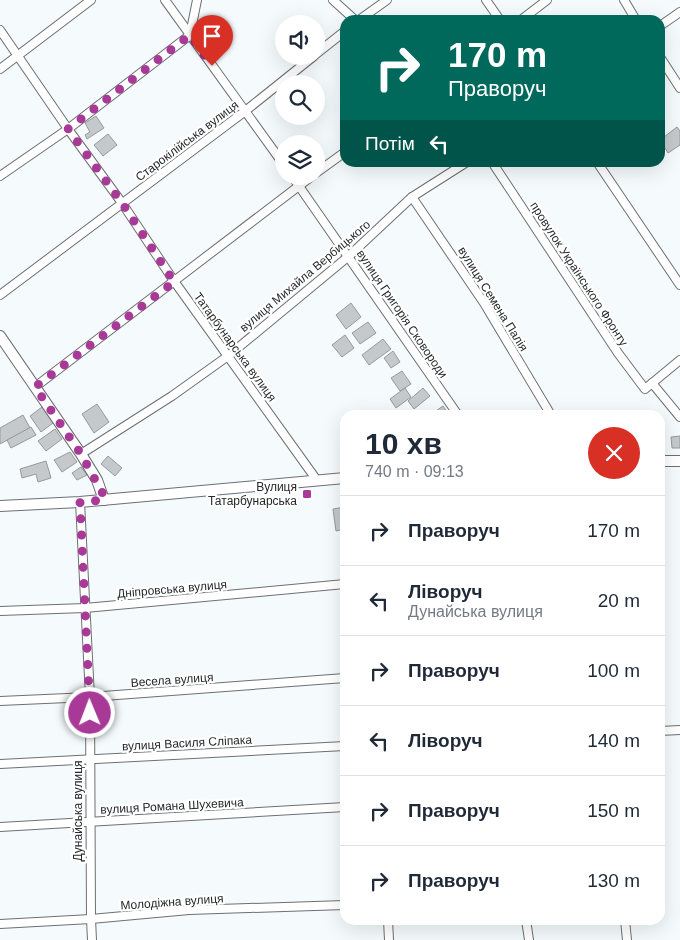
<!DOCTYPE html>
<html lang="uk">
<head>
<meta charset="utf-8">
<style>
	body { margin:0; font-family:Helvetica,sans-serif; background:#f6f6f7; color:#1f2937; height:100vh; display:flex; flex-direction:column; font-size:19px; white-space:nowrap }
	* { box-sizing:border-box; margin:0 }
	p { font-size:16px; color:#747a83 }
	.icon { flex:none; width:28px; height:28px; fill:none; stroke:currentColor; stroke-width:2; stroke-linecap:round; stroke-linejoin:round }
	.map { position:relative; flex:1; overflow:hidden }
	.sheet { position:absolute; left:340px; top:410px; width:325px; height:515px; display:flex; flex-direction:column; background:#fff; border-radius:15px; box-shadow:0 5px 20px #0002 }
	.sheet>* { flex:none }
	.hud { position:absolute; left:340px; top:15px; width:325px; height:152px; border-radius:15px; box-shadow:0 5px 20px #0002; background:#00695c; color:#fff; overflow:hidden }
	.tools { position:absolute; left:275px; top:15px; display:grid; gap:10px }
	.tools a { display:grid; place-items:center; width:50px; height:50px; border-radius:50%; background:#fff; box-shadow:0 5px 20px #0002; font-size:25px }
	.pin { position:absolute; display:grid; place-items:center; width:42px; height:42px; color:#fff; margin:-51px -21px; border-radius:50% 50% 50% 0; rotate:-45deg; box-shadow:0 0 5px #0007 }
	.pin .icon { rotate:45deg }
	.me { position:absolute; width:55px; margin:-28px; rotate:359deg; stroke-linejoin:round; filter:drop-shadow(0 0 4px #0008) }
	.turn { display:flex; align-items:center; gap:18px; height:105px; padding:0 25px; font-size:22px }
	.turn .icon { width:65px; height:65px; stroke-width:2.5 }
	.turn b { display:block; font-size:35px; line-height:42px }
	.then { display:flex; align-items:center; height:48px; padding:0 25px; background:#0003; gap:10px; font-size:19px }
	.round { display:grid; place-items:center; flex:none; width:52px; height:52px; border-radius:26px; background:#f6f6f7 }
	.summary { display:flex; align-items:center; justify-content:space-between; height:85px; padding:0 25px }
	h1 { font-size:30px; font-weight:800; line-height:38px }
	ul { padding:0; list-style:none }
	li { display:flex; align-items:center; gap:15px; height:70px; padding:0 25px; border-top:1px solid #e0e1e3 }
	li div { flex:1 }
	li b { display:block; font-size:19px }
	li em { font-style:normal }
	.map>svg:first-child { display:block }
</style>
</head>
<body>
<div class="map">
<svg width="680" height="940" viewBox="0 0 680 940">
	<rect width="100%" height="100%" fill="#f5fafc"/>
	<g fill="#c6c9cc" stroke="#979a9d">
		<polygon points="96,116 104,128 87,139 85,135 90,132 85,123"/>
		<polygon points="677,127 680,131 680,145 668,153 660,140"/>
		<polygon points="108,134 117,145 103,156 94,145"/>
		<polygon points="351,303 361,317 346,329 336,315"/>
		<polygon points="368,322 376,333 360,344 352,333"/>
		<polygon points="345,335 354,348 342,357 332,345"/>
		<polygon points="383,339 391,349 369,365 362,355"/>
		<polygon points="393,351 400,362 391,368 384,358"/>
		<polygon points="402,371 411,384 400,391 391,378"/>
		<polygon points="405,388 411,397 396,408 390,399"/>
		<polygon points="423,388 430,396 414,409 408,401"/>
		<polygon points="97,404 109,422 94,433 82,414"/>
		<polygon points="443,406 449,415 435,415 433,413"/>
		<polygon points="42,407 53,423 41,432 30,416"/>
		<polygon points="23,415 30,428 0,444 0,428"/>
		<polygon points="31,427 36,435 11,448 7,440"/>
		<polygon points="55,429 62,439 46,451 38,441"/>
		<polygon points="680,436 680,448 672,448 671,437"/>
		<polygon points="70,452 77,462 62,472 54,460"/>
		<polygon points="108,456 122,468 115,476 101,464"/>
		<polygon points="46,461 51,478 38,482 36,474 22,478 20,469"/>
		<polygon points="81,467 87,475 77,480 72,473"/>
		<polygon points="345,507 345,529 336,531 333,509"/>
		<rect x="98" y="714" width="6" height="9"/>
	</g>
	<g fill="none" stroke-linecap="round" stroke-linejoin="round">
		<g stroke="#6c7072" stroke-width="10">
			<g id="street">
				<polyline points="165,0 284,165"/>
				<polyline points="333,0 355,20"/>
				<polyline points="486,0 500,20"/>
				<polyline points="624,0 636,20"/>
				<polyline points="359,20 387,0"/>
				<polyline points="521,20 547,0"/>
				<polyline points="660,26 680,12"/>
				<polyline points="0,30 68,129 122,203 174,281 316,479"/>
				<polyline points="316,54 345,31"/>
				<polyline points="660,57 680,88"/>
				<polyline points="0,69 91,0"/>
				<polyline points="492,162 618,353 645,389 680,360"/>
				<polyline points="597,162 680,285"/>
				<polyline points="316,173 345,152"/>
				<polyline points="0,176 68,129 190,35 197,0"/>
				<polyline points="292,176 458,415"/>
				<polyline points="412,197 484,303 551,415"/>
				<polyline points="0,295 244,112 314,56"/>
				<polyline points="652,383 680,417"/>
				<path d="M 35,387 C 128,317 219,246 312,176"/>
				<polyline points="81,454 172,396 228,356 349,256 412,197 467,162"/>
				<polyline points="80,502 90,697 91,919 92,940"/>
				<polyline points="0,611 85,608 345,584"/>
				<polyline points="0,701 90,697 345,678"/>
				<polyline points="660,731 680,730"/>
				<polyline points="0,764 345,746"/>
				<polyline points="0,827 345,807"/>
				<polyline points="388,920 389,940"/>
				<polyline points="526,920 529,940"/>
				<polyline points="625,920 627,940"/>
				<polyline points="0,924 91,919 189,910 345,905"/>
			</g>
		</g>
		<g stroke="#6c7072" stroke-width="12">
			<g id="secondary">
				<polyline points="0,336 81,454 97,480 104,500"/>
				<polyline points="660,461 680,461"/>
				<polyline points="0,506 80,502 345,478"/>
			</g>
		</g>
		<use href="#street" stroke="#fff" stroke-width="8"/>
		<use href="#secondary" stroke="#fff" stroke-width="10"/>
	</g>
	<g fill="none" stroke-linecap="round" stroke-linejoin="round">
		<polyline stroke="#a93996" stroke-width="9" stroke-dasharray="0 16.2" points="90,713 80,502 104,500 103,494 81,454 35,387 174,282 122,203 68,129 190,35 212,66"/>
	</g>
	<rect fill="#a93996" stroke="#fff" stroke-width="2" x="302" y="489" width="10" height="10" rx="2.5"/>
	<g text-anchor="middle" stroke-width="4.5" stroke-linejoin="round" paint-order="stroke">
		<g font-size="12" fill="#262829" stroke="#fff">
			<text transform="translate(187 141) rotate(-37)" y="4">Старокілійська вулиця</text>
			<text transform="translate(579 274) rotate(57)" y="4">провулок Українського Фронту</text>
			<text transform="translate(305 276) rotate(-40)" y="4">вулиця Михайла Вербицького</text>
			<text transform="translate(493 299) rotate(58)" y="4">вулиця Семена Палія</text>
			<text transform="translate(402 314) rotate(56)" y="4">вулиця Григорія Сковороди</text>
			<text transform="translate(235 347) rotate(54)" y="4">Татарбунарська вулиця</text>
			<text transform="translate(172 589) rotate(-5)" y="4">Дніпровська вулиця</text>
			<text transform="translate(172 680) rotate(-4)" y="4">Весела вулиця</text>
			<text transform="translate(187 743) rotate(-3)" y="4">вулиця Василя Сліпака</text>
			<text transform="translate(172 806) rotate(-3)" y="4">вулиця Романа Шухевича</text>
			<text transform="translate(78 811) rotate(-90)" y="4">Дунайська вулиця</text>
			<text transform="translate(172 902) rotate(-4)" y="4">Молодіжна вулиця</text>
		</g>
		<g font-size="12" fill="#262829" stroke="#fff" text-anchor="end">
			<text x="297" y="491">Вулиця<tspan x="297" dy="14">Татарбунарська</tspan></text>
		</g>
	</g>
</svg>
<div class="tools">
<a><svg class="icon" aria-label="sound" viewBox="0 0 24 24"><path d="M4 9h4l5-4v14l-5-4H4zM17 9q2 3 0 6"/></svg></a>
<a><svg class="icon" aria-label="search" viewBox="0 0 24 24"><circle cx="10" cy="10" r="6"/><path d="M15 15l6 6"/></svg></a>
<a><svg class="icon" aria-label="layers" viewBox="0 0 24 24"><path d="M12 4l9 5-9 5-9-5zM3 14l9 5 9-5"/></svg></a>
</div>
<div class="pin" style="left:212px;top:66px;background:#d93025"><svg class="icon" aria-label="arrive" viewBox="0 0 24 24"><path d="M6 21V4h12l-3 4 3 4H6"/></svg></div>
<svg class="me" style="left:90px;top:713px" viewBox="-20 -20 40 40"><circle r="17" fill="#a93996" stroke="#fff" stroke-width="3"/><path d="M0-11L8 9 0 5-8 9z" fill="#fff"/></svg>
<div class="hud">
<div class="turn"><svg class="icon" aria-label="right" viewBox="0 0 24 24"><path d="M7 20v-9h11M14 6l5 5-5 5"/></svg><div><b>170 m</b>Праворуч</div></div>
<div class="then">Потім<svg class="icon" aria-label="left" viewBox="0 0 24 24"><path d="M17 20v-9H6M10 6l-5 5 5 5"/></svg></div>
</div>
<section class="sheet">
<div class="summary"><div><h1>10 хв</h1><p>740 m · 09:13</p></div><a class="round" style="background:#d93025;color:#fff"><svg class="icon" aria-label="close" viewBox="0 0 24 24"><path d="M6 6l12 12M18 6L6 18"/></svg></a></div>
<ul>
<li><svg class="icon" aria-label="right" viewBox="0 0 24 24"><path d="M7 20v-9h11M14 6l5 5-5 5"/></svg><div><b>Праворуч</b></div><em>170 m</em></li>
<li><svg class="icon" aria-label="left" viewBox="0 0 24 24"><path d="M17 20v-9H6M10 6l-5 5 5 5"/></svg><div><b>Ліворуч</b><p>Дунайська вулиця</p></div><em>20 m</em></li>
<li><svg class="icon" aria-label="right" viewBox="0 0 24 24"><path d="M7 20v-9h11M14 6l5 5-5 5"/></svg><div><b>Праворуч</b></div><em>100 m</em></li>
<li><svg class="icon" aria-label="left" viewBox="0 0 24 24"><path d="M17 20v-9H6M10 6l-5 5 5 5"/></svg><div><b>Ліворуч</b></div><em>140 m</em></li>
<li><svg class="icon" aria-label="right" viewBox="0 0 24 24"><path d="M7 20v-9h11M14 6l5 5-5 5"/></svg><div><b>Праворуч</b></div><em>150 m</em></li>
<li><svg class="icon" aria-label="right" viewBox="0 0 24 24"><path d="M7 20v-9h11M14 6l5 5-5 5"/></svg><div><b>Праворуч</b></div><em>130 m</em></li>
</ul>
</section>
</div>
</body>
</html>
